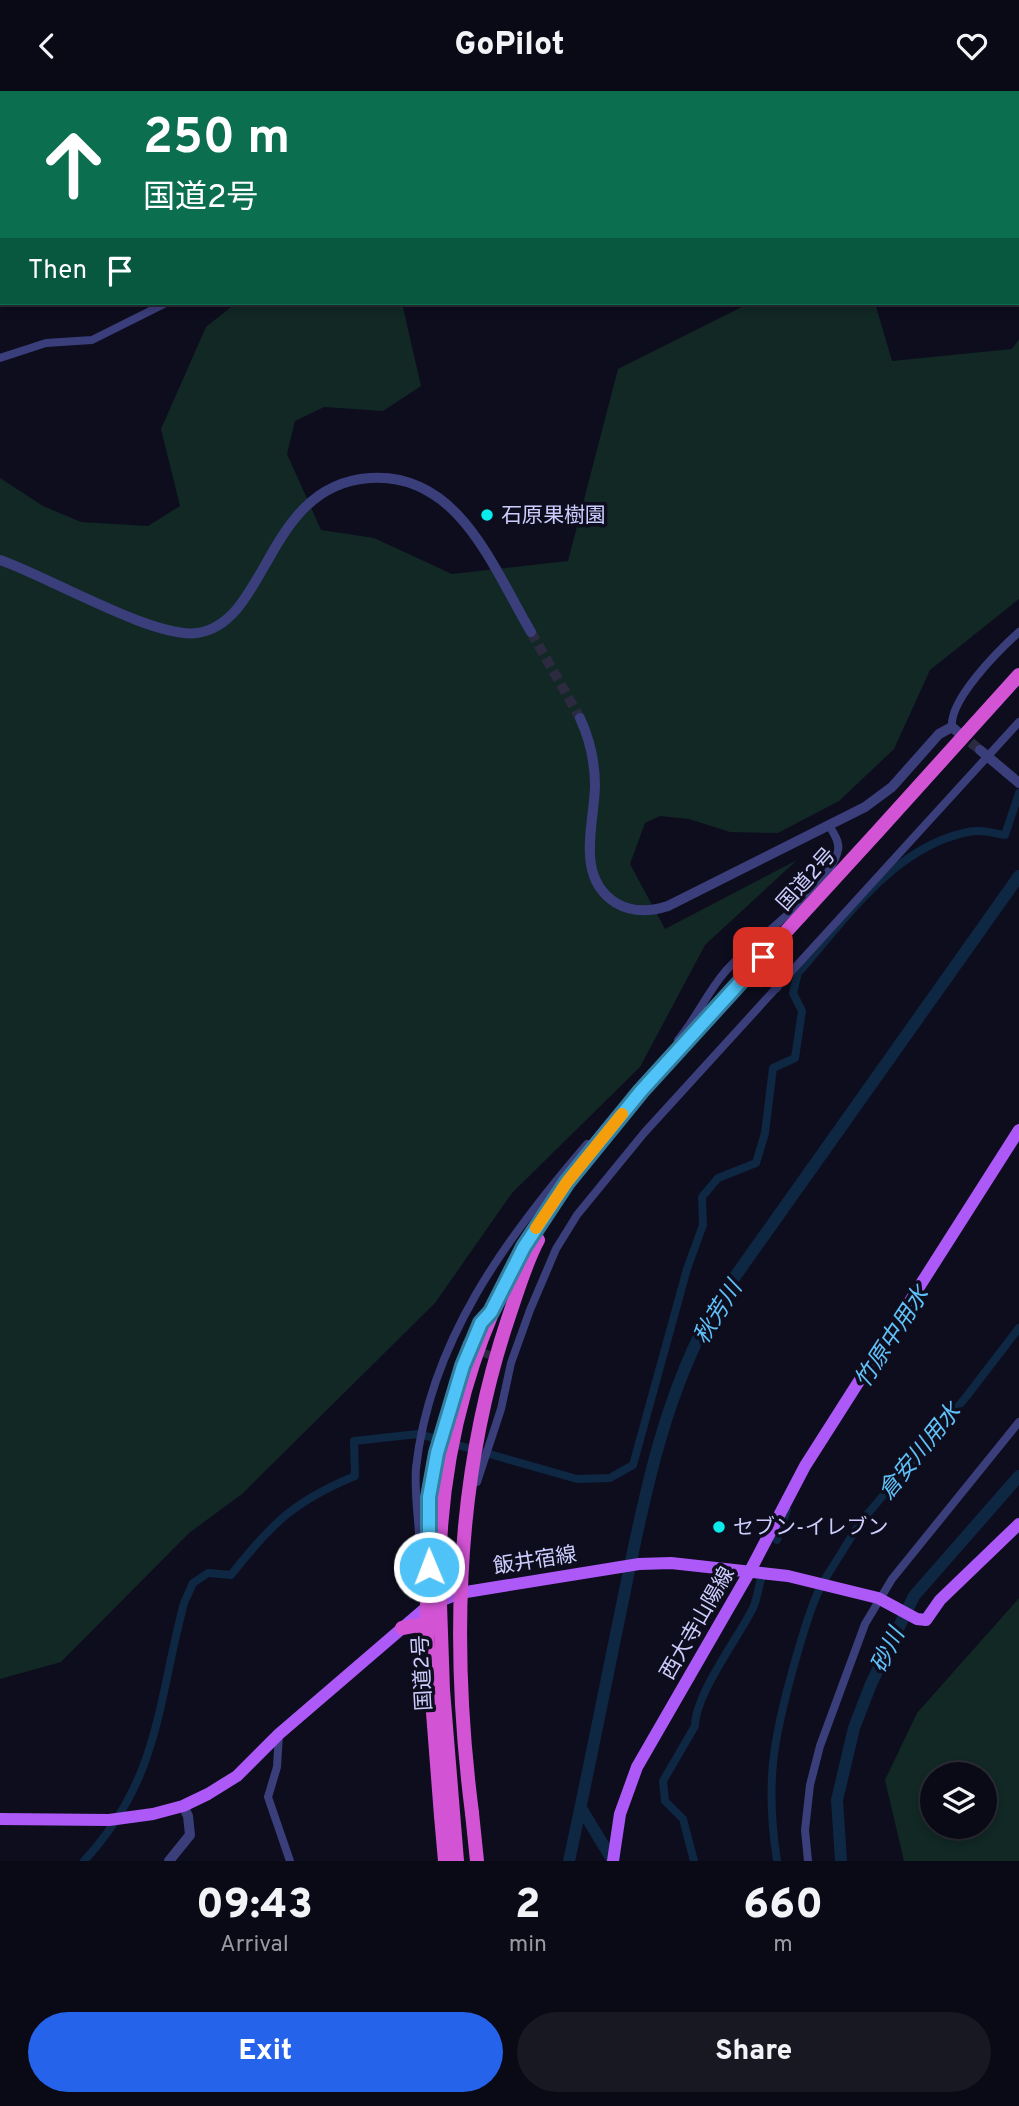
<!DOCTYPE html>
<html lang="en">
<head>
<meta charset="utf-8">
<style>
	body { margin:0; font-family:Overpass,"Noto Sans JP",sans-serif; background:#181823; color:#f1f3f6; height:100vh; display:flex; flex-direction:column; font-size:26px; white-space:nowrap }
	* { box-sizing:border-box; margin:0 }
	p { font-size:23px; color:#999aa1 }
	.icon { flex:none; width:38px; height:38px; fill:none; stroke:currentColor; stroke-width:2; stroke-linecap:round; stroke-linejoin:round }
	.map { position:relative; height:1770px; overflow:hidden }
	.drawer { display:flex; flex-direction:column; background:#0a0a16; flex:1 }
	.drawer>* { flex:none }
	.banner { position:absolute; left:0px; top:0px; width:1020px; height:214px; box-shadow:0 4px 10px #0003,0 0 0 2px #2a2b35; background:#0b6e4f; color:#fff; overflow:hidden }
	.controls { position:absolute; left:920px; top:1671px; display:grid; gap:14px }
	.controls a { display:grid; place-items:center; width:77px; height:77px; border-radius:50%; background:#0a0a16; box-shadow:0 4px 10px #0003,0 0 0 2px #2a2b35; font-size:35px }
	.pin { position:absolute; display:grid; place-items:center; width:60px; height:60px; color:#fff; margin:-30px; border-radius:14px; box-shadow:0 4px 10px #0006 }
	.me { position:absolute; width:77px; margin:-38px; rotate:359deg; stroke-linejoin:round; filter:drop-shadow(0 0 5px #0008) }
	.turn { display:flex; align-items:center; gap:24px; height:147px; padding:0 28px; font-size:32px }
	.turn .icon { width:91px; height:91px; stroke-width:2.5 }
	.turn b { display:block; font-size:49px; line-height:60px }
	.then { display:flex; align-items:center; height:66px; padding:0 28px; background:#0003; gap:14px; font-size:26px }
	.eta { display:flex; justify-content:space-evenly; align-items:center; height:119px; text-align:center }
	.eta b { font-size:42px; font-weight:800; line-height:49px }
	.button { display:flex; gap:14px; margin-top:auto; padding:14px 28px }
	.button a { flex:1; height:80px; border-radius:42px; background:#2563eb; color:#fff; font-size:28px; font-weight:800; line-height:80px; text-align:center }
	.button a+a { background:#181823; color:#f1f3f6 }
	header { display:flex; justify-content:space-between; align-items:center; height:91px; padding:0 28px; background:#0a0a16; font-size:32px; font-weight:800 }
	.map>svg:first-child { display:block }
</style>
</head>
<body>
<header><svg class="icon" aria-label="back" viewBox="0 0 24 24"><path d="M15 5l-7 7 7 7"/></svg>GoPilot<svg class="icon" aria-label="heart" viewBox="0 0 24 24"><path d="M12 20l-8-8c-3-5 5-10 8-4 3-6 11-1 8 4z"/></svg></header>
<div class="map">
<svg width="1019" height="1770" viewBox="0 0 1019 1770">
	<rect width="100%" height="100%" fill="#0e0d1e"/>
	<g fill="#112825" fill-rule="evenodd">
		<polygon points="949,0 1019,0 1019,188 1018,2 946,2"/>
		<polygon points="236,212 402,212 421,295 383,320 324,316 295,330 287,363 321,439 374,447 452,483 568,470 618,278 750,212 875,212 892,270 1012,258 1019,248 1019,508 930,579 894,658 839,710 778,742 730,741 689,728 660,725 645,732 630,773 665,838 797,769 705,854 640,976 512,1102 435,1212 242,1403 189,1442 61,1571 0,1588 0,387 43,415 81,431 148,435 180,415 161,338 206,236"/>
		<path d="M 1019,1507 L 1019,1770 L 904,1770 L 885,1689 L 917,1622 ZM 933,1684 L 985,1684 L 985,1736 L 933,1736 Z"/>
	</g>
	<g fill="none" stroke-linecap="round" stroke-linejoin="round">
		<g stroke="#0e2742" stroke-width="8">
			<polyline points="63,2 64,0"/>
			<polyline points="0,56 2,55"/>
			<path d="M 426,1345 L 577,1388 L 610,1387 L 633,1374 L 687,1178 L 703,1134 L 702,1106 L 718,1087 L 756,1072 L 765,1042 L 773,977 L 795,967 L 802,920 L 793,902 L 798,882 C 846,828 893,756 968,741 C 980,738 993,742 1005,744 L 1019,702"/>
			<polyline points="777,1449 787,1419"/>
			<polyline points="825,1488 860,1432 966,1306 1019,1237"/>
			<path d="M 84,1770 C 160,1687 157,1614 184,1512 L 193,1492 L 208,1482 L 231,1484 C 271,1433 294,1410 355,1385 L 354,1350 L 418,1343"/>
			<path d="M 694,1770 L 683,1728 L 665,1710 L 663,1690 L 695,1635 C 695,1604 737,1548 752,1519 C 757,1510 758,1498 761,1488"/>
			<path d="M 777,1770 C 765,1692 773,1649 794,1574 C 802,1547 808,1522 820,1497"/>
		</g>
		<g stroke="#0e2742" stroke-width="12">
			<polyline points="581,1717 613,1770"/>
			<path d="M 569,1770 C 588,1683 605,1596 623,1509 C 644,1406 664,1303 717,1211 L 1019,785"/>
			<polyline points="841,1770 837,1709 854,1637 871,1593 914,1505 1019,1385"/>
		</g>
		<polyline stroke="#2b2a3f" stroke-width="8" stroke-dasharray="8 4" stroke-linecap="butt" points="462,1253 497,1267"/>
		<g stroke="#2b2a3f" stroke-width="10" stroke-dasharray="10 5" stroke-linecap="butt">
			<polyline points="531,541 580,627"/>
			<polyline points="959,642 980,659"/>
		</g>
		<g stroke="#3a3e7b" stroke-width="8">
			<polyline points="498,2 498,0"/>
			<polyline points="618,2 619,0"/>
			<polyline points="841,2 843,0"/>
			<polyline points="0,74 2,74"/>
			<polyline points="0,267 46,252 92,249 166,212"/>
			<path d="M 952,636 C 949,609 998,560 1019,541"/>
			<polyline points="767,887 777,897"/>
			<path d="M 678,949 C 696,928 707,902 724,882 C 751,850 830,798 838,759 C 840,750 833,742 829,734"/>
			<polyline points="477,1391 501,1318 511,1272 530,1219 556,1158 577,1124 644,1042 1019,631"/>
			<path d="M 420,1457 C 419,1431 414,1403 416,1377 C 430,1250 506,1147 587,1053"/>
			<polyline points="279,1643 277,1676 268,1706 290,1770"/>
			<polyline points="808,1770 805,1739 810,1694 820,1655 865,1533 892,1488 1019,1331"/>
		</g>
		<g stroke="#3a3e7b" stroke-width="10">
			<path d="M 0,469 C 47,485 154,548 197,542 C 269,532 265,394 370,387 C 459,381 493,477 531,541"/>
			<path d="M 580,627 C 590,649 595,671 595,695 C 594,735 575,786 616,812 C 633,822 650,821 668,815 L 865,716 L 892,696 L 939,643 L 952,636 L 959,642"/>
			<polyline points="980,659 1019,692"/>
			<polyline points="169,1770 190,1744 188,1725 183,1715"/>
		</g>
		<g stroke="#ac59f8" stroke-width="12">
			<polyline points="0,1728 109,1729 153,1723 183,1715 208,1703 237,1685 279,1643 428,1515 460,1502 639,1473 671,1472 788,1485 878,1507 917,1528 926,1529 940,1509 1019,1433"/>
			<polyline points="613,1770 620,1723 637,1676 750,1480 805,1375 1019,1039"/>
		</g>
		<g stroke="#d253d4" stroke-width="14">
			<path d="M 439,1485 C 440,1359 473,1236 541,1129 C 599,1037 679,959 751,879 C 841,781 930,683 1019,584"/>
			<polyline points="402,1537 418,1534 427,1544"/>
			<path d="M 472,1722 C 451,1558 455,1386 508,1228 C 517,1202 525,1173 538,1149"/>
			<polyline points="441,1725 427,1544 427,1428 437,1362 450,1317"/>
		</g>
		<g stroke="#d253d4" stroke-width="14">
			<polyline points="439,1485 443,1599 457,1770"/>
			<polyline points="472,1722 477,1770"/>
			<polyline points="441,1725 445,1770"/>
		</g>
	</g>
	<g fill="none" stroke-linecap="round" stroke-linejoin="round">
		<g stroke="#337fa1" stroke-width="18">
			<polyline id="route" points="429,1476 429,1406 437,1362 463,1275 481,1232 491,1221 524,1156 567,1091 641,1000 763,866"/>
		</g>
		<use href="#route" stroke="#4fc3f7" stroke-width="12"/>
		<polyline stroke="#f59e0b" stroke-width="12" points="536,1137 567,1091 622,1023"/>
	</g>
	<g fill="#0aebeb" stroke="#0e0d1e" stroke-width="2.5">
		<circle cx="487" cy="424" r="7"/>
		<circle cx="719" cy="1436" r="7"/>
	</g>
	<g text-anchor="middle" stroke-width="7" stroke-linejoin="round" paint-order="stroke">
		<g font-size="21" fill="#cdcdfd" stroke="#0e0d1e" text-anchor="start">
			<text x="501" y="431">石原果樹園</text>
			<text x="733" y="1443">セブン-イレブン</text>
		</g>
		<g font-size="21" fill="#cdcdfd" stroke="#0e0d1e">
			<text transform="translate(806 788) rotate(-48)" y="7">国道2号</text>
			<text transform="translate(535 1469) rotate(-9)" y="7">飯井宿線</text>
			<text transform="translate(697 1532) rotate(-60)" y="7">西大寺山陽線</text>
			<text transform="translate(422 1582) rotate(-93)" y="7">国道2号</text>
		</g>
		<g font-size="23" font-style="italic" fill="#60c1f8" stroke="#0e0d1e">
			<text transform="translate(717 1221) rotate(-58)" y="8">秋芳川</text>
			<text transform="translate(891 1246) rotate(-57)" y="8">竹原中用水</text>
			<text transform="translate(919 1360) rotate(-51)" y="8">倉安川用水</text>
			<text transform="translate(887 1559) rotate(-64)" y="8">砂川</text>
		</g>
	</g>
</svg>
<div class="controls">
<a><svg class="icon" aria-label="layers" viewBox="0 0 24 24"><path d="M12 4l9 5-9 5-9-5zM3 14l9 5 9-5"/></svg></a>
</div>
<div class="pin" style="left:763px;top:866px;background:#d93025"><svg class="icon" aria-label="arrive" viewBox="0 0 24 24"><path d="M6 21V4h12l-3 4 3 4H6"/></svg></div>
<svg class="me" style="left:429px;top:1476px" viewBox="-20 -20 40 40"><circle r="17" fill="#4fc3f7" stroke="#fff" stroke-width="3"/><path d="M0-11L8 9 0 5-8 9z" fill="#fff"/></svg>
<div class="banner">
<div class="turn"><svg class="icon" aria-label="ahead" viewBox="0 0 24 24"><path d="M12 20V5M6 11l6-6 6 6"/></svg><div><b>250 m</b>国道2号</div></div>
<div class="then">Then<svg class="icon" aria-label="arrive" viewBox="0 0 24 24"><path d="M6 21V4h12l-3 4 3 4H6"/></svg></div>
</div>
</div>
<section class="drawer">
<div class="eta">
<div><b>09:43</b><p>Arrival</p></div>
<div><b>2</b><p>min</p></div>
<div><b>660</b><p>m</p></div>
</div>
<div class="button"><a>Exit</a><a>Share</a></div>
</section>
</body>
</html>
